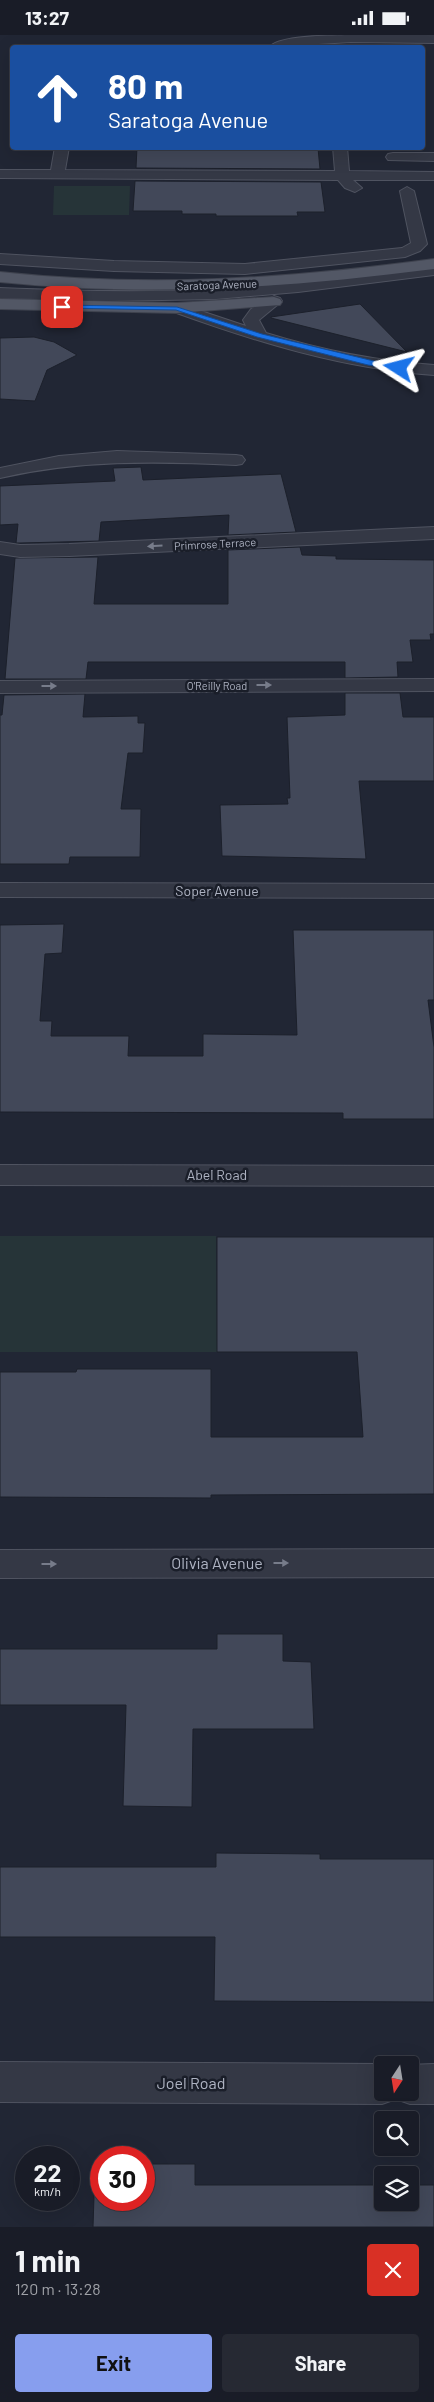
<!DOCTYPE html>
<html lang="en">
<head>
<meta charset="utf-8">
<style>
	body { margin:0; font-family:Barlow,sans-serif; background:#262933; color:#f1f3f6; height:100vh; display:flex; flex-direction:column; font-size:19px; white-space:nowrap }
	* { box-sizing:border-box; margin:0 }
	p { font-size:16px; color:#9fa1a7 }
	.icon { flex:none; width:28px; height:28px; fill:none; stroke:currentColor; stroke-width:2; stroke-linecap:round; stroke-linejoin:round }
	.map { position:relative; height:2192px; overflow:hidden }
	.sheet { display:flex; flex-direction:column; background:#191c27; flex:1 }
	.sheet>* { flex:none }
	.banner { position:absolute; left:10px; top:10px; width:415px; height:105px; border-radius:5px; box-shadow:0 5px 20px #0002,0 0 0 1px #373a44; background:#1a4fa0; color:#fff; overflow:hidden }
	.needle { width:32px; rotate:192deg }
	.tools { position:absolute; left:374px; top:2021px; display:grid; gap:10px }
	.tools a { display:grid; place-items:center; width:45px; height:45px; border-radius:5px; background:#191c27; box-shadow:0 5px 20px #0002,0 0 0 1px #373a44; font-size:25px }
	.speed { position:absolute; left:15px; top:2111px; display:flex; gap:10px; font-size:25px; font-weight:700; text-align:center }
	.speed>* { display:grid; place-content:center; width:65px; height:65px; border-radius:50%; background:#191c27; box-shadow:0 5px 20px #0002,0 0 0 1px #373a44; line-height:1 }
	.speed small { font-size:12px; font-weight:400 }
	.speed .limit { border:8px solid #d22; background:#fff; color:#111 }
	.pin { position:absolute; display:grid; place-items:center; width:42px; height:42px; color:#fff; margin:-21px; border-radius:10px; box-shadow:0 2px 8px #0006 }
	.me { position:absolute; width:55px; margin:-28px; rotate:279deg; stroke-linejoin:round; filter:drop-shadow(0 0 4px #0008) }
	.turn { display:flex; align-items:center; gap:18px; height:105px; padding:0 15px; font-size:22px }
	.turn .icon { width:65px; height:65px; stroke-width:2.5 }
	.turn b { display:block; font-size:35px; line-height:42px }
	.round { display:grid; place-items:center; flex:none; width:52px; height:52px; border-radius:5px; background:#262933 }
	.overview { display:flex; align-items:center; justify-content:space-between; height:85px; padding:0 15px }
	h1 { font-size:30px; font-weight:700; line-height:38px }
	.primary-button { display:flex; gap:10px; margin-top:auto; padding:10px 15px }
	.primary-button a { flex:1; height:58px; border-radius:5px; background:#879eee; color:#111; font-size:20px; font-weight:700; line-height:58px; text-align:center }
	.primary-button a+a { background:#262933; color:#f1f3f6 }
	.status { display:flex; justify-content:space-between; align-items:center; height:35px; padding:0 25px; background:#191c27; direction:ltr }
	.status svg { height:14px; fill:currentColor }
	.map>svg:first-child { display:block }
</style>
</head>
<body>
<div class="status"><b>13:27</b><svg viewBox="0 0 49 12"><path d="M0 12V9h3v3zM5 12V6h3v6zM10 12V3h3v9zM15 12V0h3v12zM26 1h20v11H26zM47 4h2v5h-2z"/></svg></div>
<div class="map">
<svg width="434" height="2192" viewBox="0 0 434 2192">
	<rect width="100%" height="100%" fill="#212634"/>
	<g fill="#263438">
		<polygon points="54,151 130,151 129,180 53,180"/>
		<polygon points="0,1201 216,1201 217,1317 0,1317"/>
	</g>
	<g fill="#424859" stroke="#1c202b">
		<polygon points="137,112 318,113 320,134 136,133"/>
		<polygon points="135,146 321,147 325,177 297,177 298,181 216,181 216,179 182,179 182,176 133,176"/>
		<polygon points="360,269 407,317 271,283 271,282"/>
		<polygon points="34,302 54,307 77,320 47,335 35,366 0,364 0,303"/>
		<polygon points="141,432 143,445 281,439 296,497 228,500 229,480 101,487 99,506 20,508 16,508 18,489 0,490 0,451 115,446 113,433"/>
		<polygon points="300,512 302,520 336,521 336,524 434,525 434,599 430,599 431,605 410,605 413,627 397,627 398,642 345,643 345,627 88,627 86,644 5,644 15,523 98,522 94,569 228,569 228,515"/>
		<polygon points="345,658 400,658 403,682 434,682 434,746 359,746 366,824 222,821 220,770 288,769 287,763 290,763 287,682 345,680"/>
		<polygon points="85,659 83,682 138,681 138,688 145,688 143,718 128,718 121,774 141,774 140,822 70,822 69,829 0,829 0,680 2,680 4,660"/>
		<polygon points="64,889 62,918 45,919 40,986 52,986 51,1001 129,1001 128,1021 203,1021 203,999 297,1000 293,895 434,895 434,965 428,965 434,1012 434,1084 343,1084 343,1078 0,1077 0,890"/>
		<polygon points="217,1202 434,1202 434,1459 211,1460 211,1463 0,1462 0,1337 76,1337 77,1334 211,1334 211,1402 363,1402 357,1317 217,1317"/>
		<polygon points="217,1599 283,1599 283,1626 311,1627 314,1694 193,1694 192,1772 123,1771 126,1670 0,1670 0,1614 217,1614"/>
		<polygon points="216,1818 320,1819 320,1824 434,1824 434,1967 214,1966 215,1902 0,1902 0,1832 216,1832"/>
		<polygon points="144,2129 195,2129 195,2150 382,2150 382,2168 410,2168 410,2150 434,2150 434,2192 93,2192 95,2130 101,2130 101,2165 144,2165"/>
	</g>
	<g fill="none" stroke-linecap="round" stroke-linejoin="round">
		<g stroke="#4f5360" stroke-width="2">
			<g id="minor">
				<path d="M 345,0 L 434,0 L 434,8 L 351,7 L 269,12 C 281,0 327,1 345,0 Z"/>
				<polygon points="55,112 69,112 65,135 335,136 333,112 347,112 349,136 434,137 434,145 353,145 362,153 355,157 345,153 338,145 0,143 0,135 51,135"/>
				<polygon points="393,118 434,118 434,126 388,125 386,122 388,119"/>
				<polygon points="407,152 414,156 427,209 420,216 405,222 245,239 114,236 0,229 0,219 114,226 245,229 402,213 411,208 400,156"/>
				<path d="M 434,230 L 434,240 L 298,257 L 216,264 L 108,266 L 0,263 L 0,253 C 72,256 144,258 216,254 C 289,251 362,240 434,230 Z"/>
				<path d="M 274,261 L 280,263 L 282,266 L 259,285 L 266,298 C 321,315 376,326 434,330 L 434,340 C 343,334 257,307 171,276 L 169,273 L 171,270 L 177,268 L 246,291 L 243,285 L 251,274 Z"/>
				<path d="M 117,416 L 236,420 L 242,421 L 245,425 L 242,429 L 236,430 C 156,426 78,425 0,443 L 0,433 L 59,421 Z"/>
				<polygon points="434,492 434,504 69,521 20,522 0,519 0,507 20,510 69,509"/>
				<polygon points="434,644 434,656 0,658 0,646"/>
				<polygon points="0,848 434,849 434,863 0,862"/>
				<polygon points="0,1130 434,1131 434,1151 0,1150"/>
				<polygon points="434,1514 434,1542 0,1543 0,1515"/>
				<polygon points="0,2027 382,2029 385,2030 382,2030 382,2058 410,2058 410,2030 407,2030 434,2029 434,2069 410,2069 396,2064 382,2069 0,2067"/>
			</g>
		</g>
		<g stroke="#3e424e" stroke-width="2">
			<g id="major">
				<path d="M 434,224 L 434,234 C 285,253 150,262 0,247 L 0,237 C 150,253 285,244 434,224 Z"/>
				<polygon points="274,262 280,264 282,267 280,270 177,278 0,274 0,264 177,268"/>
			</g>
		</g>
		<use href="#minor" fill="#343845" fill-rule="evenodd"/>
		<use href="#major" fill="#525765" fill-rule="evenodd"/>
	</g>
	<defs><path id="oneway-solid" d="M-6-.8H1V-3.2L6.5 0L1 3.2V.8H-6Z" transform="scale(1.25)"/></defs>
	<g fill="#777c8a">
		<use href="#oneway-solid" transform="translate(155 511) rotate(177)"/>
		<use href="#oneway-solid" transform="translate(264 650)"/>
		<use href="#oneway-solid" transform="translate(49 651)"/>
		<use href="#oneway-solid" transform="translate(281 1528)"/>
		<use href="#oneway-solid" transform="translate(49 1529)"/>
	</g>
	<polygon fill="#1a73e8" stroke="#114b97" points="62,270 177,272 262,299 403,333 399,335 368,330 257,302 176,275 60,273"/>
	<g text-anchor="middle" stroke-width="5" stroke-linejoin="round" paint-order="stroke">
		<g font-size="11" fill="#aeb3c2" stroke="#1a1e29">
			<text transform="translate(217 250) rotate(-2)" y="4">Saratoga Avenue</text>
			<text transform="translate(215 509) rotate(-3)" y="4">Primrose Terrace</text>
			<text x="217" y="655">O'Reilly Road</text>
		</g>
		<g font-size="14" fill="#aeb3c2" stroke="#1a1e29">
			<text x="217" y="861">Soper Avenue</text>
			<text x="217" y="1145">Abel Road</text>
		</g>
		<g font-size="16" fill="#aeb3c2" stroke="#1a1e29">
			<text x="217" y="1534">Olivia Avenue</text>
			<text x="191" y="2054">Joel Road</text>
		</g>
	</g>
</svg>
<div class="tools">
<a><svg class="needle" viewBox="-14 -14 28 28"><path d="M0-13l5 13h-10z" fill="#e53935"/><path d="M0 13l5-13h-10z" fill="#9fa1a7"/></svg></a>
<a><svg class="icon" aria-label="search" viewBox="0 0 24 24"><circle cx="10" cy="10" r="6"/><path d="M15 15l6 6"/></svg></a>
<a><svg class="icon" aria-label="layers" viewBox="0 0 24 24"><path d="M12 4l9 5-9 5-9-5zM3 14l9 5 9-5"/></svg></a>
</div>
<div class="speed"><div>22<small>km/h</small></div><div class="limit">30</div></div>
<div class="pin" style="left:62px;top:272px;background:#d93025"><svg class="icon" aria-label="arrive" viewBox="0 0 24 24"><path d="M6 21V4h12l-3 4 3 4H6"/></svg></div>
<svg class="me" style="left:399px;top:333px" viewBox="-20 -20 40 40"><path d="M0-17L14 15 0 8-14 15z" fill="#1a73e8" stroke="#fff" stroke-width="4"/></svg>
<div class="banner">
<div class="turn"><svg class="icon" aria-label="ahead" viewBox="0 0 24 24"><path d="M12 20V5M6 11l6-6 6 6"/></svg><div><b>80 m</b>Saratoga Avenue</div></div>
</div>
</div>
<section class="sheet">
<div class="overview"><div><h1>1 min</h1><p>120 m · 13:28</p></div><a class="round" style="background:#d93025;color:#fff"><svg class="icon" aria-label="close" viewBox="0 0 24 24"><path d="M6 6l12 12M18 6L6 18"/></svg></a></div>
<div class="primary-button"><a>Exit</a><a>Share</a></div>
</section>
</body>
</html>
